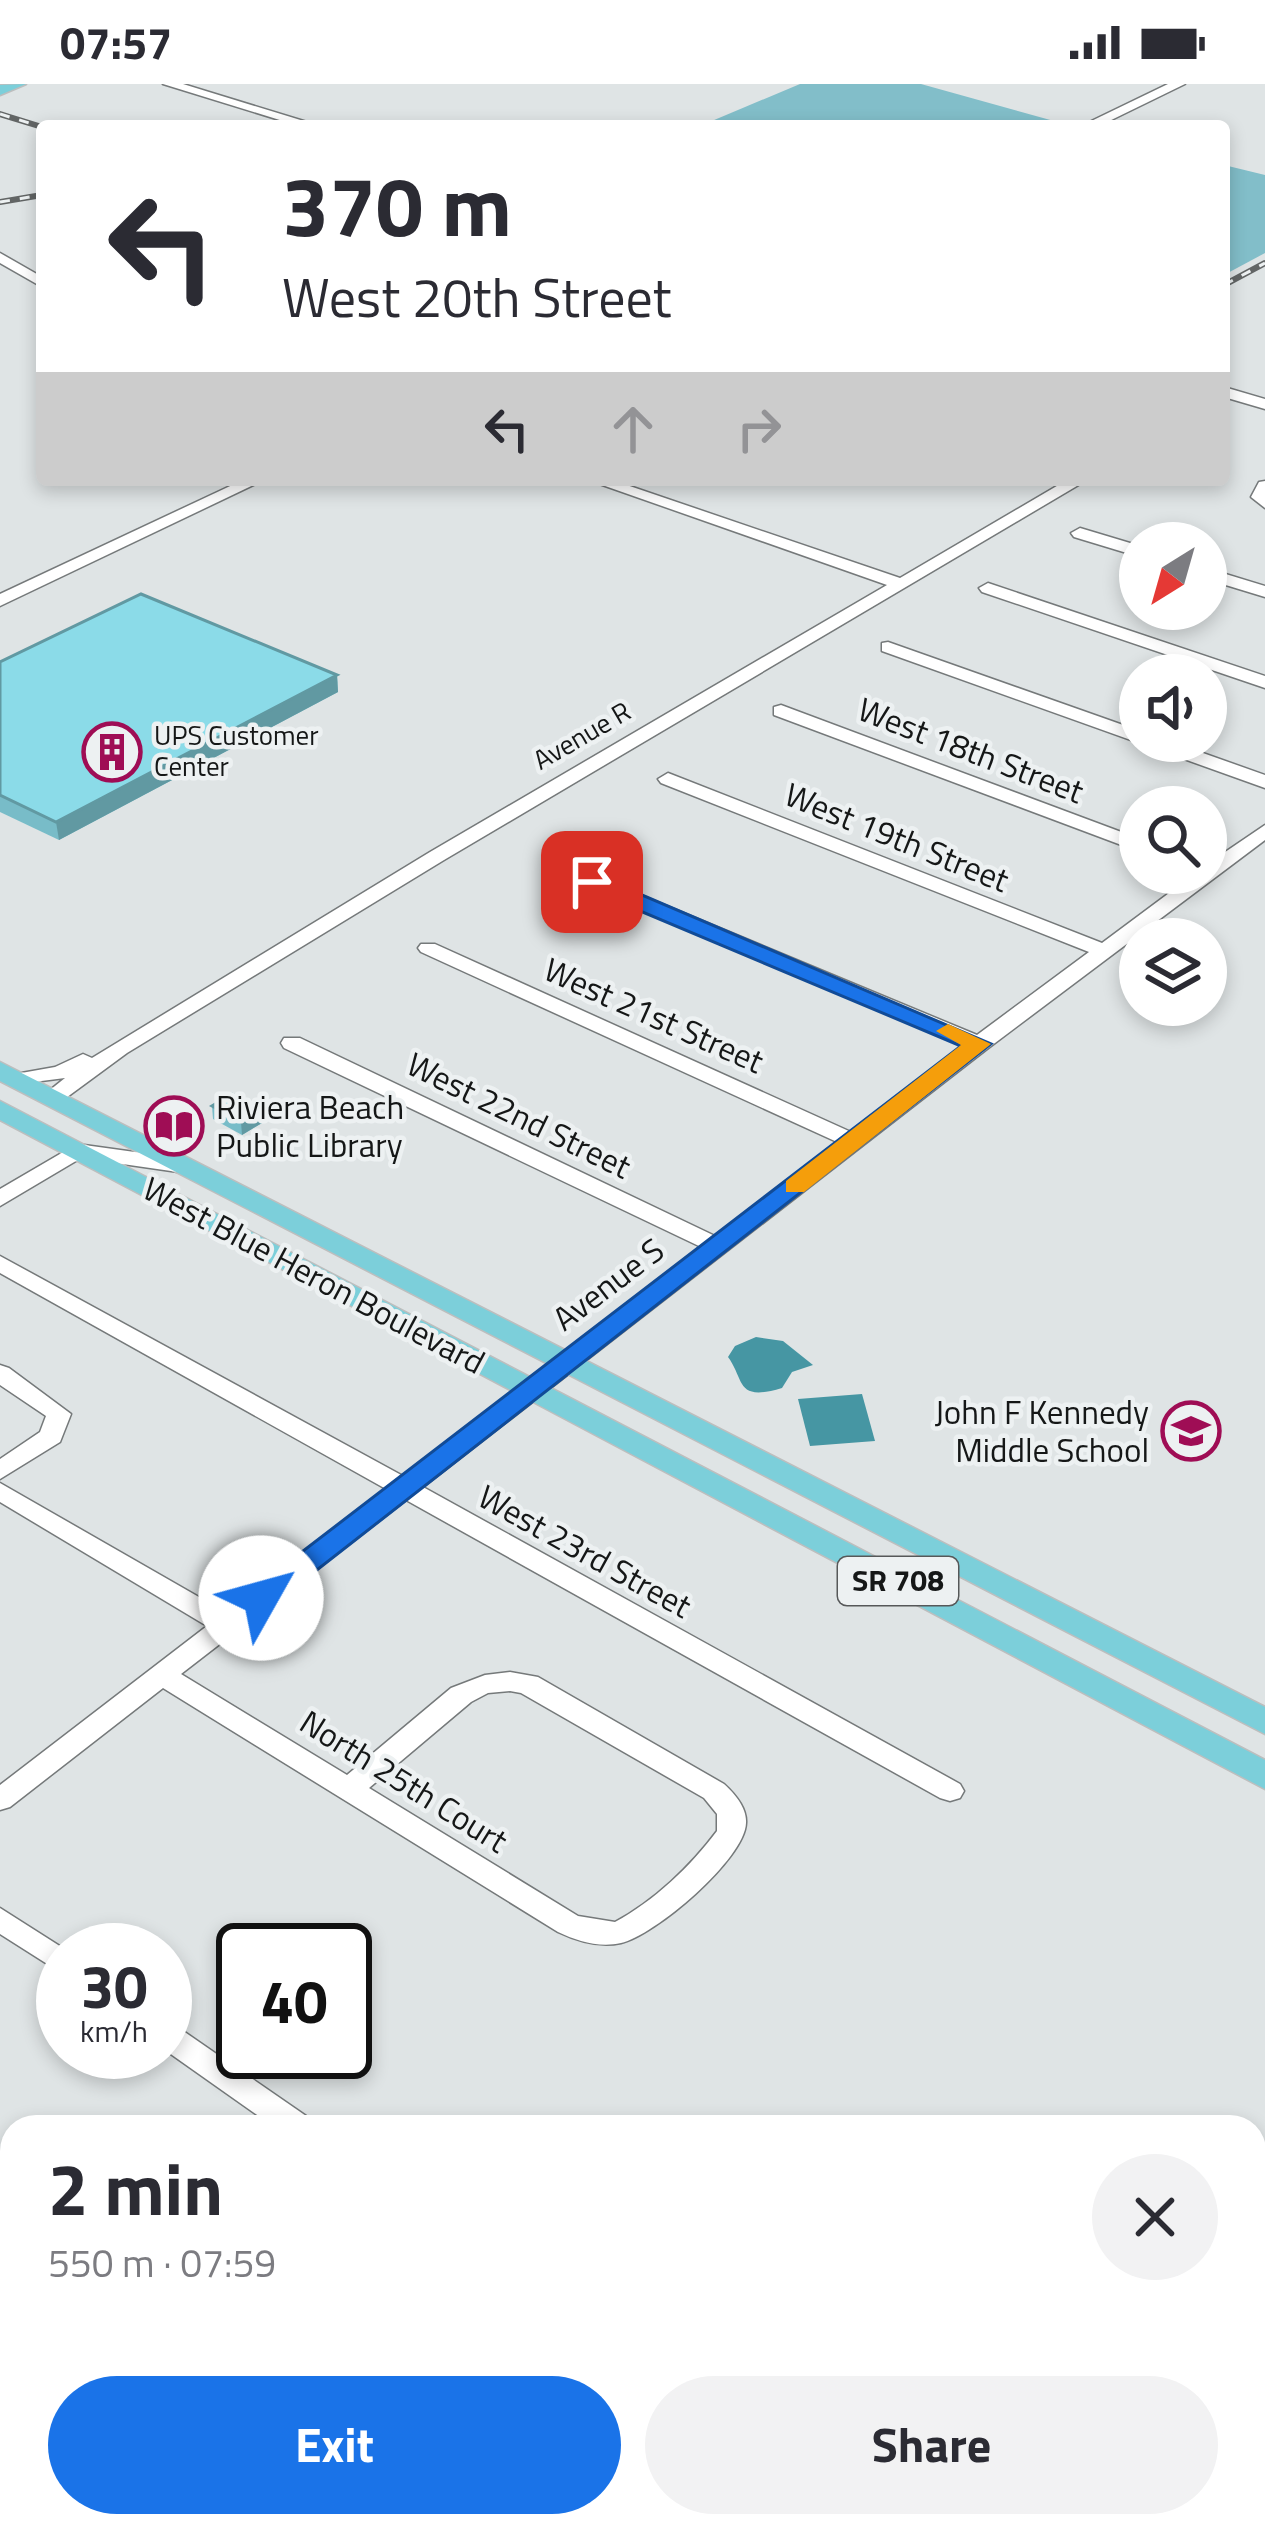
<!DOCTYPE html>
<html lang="en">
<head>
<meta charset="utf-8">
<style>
	body { margin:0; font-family:"Titillium Web",sans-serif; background:#f2f2f3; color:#2b2b33; height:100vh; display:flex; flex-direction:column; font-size:45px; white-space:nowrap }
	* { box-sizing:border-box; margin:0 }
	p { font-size:39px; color:#7c7c81 }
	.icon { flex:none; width:66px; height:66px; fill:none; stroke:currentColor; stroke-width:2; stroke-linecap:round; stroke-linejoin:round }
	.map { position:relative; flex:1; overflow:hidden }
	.drawer { position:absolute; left:0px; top:2031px; width:1266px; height:423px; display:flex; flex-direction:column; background:#fff; border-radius:36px 36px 0 0; box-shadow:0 6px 18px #0003 }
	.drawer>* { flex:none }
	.banner { position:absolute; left:36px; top:36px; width:1194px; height:366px; border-radius:12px; box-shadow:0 6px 18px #0003; background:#fff; color:#2b2b33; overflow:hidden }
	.needle { width:78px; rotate:217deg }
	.controls { position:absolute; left:1119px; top:438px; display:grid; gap:24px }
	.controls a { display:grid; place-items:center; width:108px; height:108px; border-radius:50%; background:#fff; box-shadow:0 6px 18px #0003; font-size:60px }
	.speed { position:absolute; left:36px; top:1839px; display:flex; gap:24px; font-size:60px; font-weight:700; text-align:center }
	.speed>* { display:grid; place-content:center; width:156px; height:156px; border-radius:50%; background:#fff; box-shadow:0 6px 18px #0003; line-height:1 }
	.speed small { font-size:30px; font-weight:400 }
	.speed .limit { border:6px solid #111; border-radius:18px; background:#fff; color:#111 }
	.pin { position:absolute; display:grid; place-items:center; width:102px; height:102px; color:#fff; margin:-51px; border-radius:24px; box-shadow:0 6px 18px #0006 }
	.me { position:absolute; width:132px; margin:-66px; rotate:52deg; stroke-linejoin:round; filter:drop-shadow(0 0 9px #0008) }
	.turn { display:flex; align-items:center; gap:42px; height:252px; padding:0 48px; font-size:54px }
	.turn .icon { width:156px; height:156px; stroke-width:2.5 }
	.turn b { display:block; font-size:84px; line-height:102px }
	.lanes { display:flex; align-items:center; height:114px; padding:0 48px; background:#0003; justify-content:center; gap:60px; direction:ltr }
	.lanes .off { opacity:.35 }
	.round { display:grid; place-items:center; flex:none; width:126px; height:126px; border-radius:63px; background:#f2f2f3 }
	.head { display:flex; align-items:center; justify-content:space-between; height:204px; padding:0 48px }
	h1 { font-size:72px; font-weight:700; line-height:90px }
	.primary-button { display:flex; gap:24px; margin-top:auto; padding:24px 48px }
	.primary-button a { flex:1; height:138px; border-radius:72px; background:#1a73e8; color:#fff; font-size:48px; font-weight:700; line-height:138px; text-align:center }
	.primary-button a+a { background:#f2f2f3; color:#2b2b33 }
	.status { display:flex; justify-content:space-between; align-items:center; height:84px; padding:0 60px; background:#fff; direction:ltr }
	.status svg { height:33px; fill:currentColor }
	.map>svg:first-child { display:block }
</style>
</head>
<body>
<div class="status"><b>07:57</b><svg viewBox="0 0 49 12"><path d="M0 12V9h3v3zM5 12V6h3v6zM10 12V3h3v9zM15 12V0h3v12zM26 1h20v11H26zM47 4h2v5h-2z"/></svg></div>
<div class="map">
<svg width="1265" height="2452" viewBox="0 0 1265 2452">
	<rect width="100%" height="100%" fill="#dfe4e5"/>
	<g fill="#82bec9">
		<polygon points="800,0 921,0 1072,42 700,42"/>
		<polygon points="1224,81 1265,91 1265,169 1224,191"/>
	</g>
	<g fill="#4696a3">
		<path d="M 756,1253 L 783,1257 L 813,1281 L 792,1288 L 782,1304 C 735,1318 745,1296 728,1273 L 735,1262 Z"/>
		<polygon points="862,1310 875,1357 810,1362 798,1315"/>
		<polygon points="824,2442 1002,2442 1010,2452 817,2452"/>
	</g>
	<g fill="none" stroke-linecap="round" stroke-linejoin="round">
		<g stroke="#75797a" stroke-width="3">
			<g id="minor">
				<polygon points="163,0 183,0 320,42 299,42"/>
				<polygon points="1168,0 1185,0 1099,42 1081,42"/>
				<polygon points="0,169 42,193 42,203 0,179"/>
				<polygon points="1224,303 1265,315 1265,325 1224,313"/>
				<polygon points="243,396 264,396 0,522 0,510"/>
				<polygon points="588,396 612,396 900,494 1067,396 1087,396 444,776 127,969 59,1019 51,1021 40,1014 65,994 10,1001 7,996 10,991 55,983 83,970 92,974 430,768 887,501"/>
				<polygon points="1265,397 1265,424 1251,413 1259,398"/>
				<polygon points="1080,444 1140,462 1140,473 1074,453 1071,449"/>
				<polygon points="1206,484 1265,502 1265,513 1206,495"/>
				<polygon points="988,499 1265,592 1265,604 982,508 979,504"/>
				<polygon points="888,558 1140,647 1140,657 1169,657 1265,691 1265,704 882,567 882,559"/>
				<polygon points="781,621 1140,755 1140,768 774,631 774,623"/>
				<path d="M 668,689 L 1102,859 L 1196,789 L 1206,789 L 1206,781 L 1265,741 L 1265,756 L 987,965 L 423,1403 L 960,1700 L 964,1707 L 960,1714 L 950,1717 L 940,1714 L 406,1416 L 181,1590 L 347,1691 L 451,1604 L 485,1591 L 510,1588 L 538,1593 L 724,1700 C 735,1710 747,1724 746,1739 C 745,1775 654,1852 621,1859 C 599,1864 577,1857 558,1848 L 163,1604 L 10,1723 L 0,1726 L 0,1701 L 207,1542 L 0,1418 L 0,1399 L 225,1528 L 386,1405 L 0,1189 L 0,1172 L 403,1392 L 701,1163 L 284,964 L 281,959 L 284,954 L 300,954 L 715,1152 L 837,1058 L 421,868 L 418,864 L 421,860 L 435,860 L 851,1048 L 964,961 L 554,789 L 554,781 L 568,781 L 977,951 L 1089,868 L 661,699 L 658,695 ZM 510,1607 L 521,1609 L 704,1714 L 717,1730 L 717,1747 C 691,1782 654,1817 615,1838 L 578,1832 L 369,1704 L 471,1618 L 488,1609 Z"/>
				<polygon points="77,1060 178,1074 189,1081 178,1088 81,1074 0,1122 0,1105"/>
				<polygon points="0,1281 9,1284 71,1330 60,1358 0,1395 0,1375 40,1348 46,1332 0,1301"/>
				<polygon points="0,1824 66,1866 63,1866 63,1890 0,1850"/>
				<polygon points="165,1938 176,1942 309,2034 314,2043 274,2043 165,1966"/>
				<polygon points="1254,2078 1265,2082 1265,2108 1254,2104"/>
				<polygon points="0,2212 12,2216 12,2250 0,2246"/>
				<polygon points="384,2442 424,2442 420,2452 379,2452"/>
				<polygon points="583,2442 617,2442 617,2452 581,2452"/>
			</g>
		</g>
		<g stroke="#bdbebe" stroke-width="3">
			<g id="major">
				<polygon points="26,0 0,11 0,1"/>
				<polygon points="0,978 1265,1623 1265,1650 0,997"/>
				<polygon points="0,1017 1265,1676 1265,1705 0,1036"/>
			</g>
		</g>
		<use href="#minor" fill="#fff" fill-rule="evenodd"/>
		<use href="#major" fill="#7ccfda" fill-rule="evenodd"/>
		<g stroke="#626565" stroke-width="6">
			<g id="rail">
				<polyline points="0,30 42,43"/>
				<polyline points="0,118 42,111"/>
				<polyline points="1224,201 1265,179"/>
			</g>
		</g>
		<use href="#rail" stroke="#edf1f2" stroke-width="3" stroke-dasharray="10" stroke-linecap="butt"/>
	</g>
	<g fill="#78bcc8">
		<polygon points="0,578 337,591 338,608 59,756 0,728"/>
		<polygon points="212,1022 262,1039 242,1051 213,1035"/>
	</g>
	<g fill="#6199a2">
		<polygon points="337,591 338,608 59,756 56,738"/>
		<polygon points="261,1026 262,1039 242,1051 241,1038"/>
	</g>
	<g fill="#8bdbe8" stroke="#6199a2" stroke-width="3">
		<polygon points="141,510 337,591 56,738 0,711 0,578"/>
		<polygon points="232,1010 261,1026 241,1038 212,1022"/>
	</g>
	<polygon fill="#1a73e8" stroke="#114b97" stroke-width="3" points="583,793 600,793 991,960 272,1521 251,1521 246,1514 251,1507 961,962 583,803"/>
	<polygon fill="#f59e0b" points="948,940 991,960 804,1108 786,1108 786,1097 961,961 936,947"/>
	<defs>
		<g id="building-ring" transform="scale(3)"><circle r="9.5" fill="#edf1f2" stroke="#9f0d55" stroke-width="1.5"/><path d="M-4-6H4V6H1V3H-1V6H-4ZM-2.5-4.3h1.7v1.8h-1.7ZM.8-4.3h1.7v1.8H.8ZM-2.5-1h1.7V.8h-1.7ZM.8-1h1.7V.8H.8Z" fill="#9f0d55"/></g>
		<g id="library-ring" transform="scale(3)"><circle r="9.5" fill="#edf1f2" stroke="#9f0d55" stroke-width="1.5"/><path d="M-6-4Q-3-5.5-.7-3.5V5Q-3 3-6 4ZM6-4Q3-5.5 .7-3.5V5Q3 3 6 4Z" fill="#9f0d55"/></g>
		<g id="school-ring" transform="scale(3)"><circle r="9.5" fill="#edf1f2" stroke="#9f0d55" stroke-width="1.5"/><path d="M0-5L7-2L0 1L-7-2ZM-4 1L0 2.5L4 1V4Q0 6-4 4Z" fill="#9f0d55"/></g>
	</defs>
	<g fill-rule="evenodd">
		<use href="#building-ring" x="112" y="668"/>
		<use href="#library-ring" x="174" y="1042"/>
		<use href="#school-ring" x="1191" y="1347"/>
	</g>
	<g text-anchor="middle" stroke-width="9" stroke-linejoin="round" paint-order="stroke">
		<g font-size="27" fill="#151717" stroke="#edf1f2" text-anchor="start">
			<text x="154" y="661">UPS Customer<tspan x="154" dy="31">Center</tspan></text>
		</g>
		<g font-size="27" fill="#151717" stroke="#edf1f2">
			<text transform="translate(582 652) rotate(-30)" y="9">Avenue R</text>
		</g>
		<rect fill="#edf1f2" stroke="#565859" stroke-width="3" x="838" y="1473" width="120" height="48" rx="9"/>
		<g font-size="30" font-weight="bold" fill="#151717">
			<text x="898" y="1507">SR 708</text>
		</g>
		<g font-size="33" fill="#151717" stroke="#edf1f2">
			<text transform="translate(971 666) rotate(21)" y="12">West 18th Street</text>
			<text transform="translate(897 753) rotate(22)" y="12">West 19th Street</text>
			<text transform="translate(654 931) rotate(24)" y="12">West 21st Street</text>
			<text transform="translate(519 1031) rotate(26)" y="12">West 22nd Street</text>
			<text transform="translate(314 1191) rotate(28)" y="12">West Blue Heron Boulevard</text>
			<text transform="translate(608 1200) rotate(-37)" y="12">Avenue S</text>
			<text transform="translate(585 1467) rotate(29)" y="12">West 23rd Street</text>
			<text transform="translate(404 1697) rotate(32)" y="12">North 25th Court</text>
		</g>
		<g font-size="33" fill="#151717" stroke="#edf1f2" text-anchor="start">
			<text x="216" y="1035">Riviera Beach<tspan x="216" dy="38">Public Library</tspan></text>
			<text x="1149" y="1340" text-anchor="end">John F Kennedy<tspan x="1149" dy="38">Middle School</tspan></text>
		</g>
	</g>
</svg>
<div class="controls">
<a><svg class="needle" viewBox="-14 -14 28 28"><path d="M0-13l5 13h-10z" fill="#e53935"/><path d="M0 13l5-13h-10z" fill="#7c7c81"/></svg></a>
<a><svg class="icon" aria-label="sound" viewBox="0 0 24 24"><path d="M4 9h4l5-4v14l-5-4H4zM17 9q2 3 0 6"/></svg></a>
<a><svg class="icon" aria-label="search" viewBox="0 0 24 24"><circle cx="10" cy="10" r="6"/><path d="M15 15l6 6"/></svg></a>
<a><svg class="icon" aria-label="layers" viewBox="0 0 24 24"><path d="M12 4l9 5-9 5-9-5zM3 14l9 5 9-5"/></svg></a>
</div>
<div class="speed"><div>30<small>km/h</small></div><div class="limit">40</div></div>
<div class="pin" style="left:592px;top:798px;background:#d93025"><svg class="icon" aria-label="arrive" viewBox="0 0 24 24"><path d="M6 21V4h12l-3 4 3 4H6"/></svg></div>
<svg class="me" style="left:261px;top:1514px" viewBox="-20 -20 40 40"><circle r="19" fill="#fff"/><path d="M0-13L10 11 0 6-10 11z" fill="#1a73e8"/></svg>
<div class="banner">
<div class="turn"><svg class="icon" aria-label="left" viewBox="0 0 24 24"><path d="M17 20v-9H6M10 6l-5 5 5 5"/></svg><div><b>370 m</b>West 20th Street</div></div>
<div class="lanes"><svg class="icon" aria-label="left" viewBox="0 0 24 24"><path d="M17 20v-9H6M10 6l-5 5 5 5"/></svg><svg class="icon off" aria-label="ahead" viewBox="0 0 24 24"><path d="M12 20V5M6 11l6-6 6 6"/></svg><svg class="icon off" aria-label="right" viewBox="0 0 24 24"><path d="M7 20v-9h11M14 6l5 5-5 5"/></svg></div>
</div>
<section class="drawer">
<div class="head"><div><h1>2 min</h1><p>550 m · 07:59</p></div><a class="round"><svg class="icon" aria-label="close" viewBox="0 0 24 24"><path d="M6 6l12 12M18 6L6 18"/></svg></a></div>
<div class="primary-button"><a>Exit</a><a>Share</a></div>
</section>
</div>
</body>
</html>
